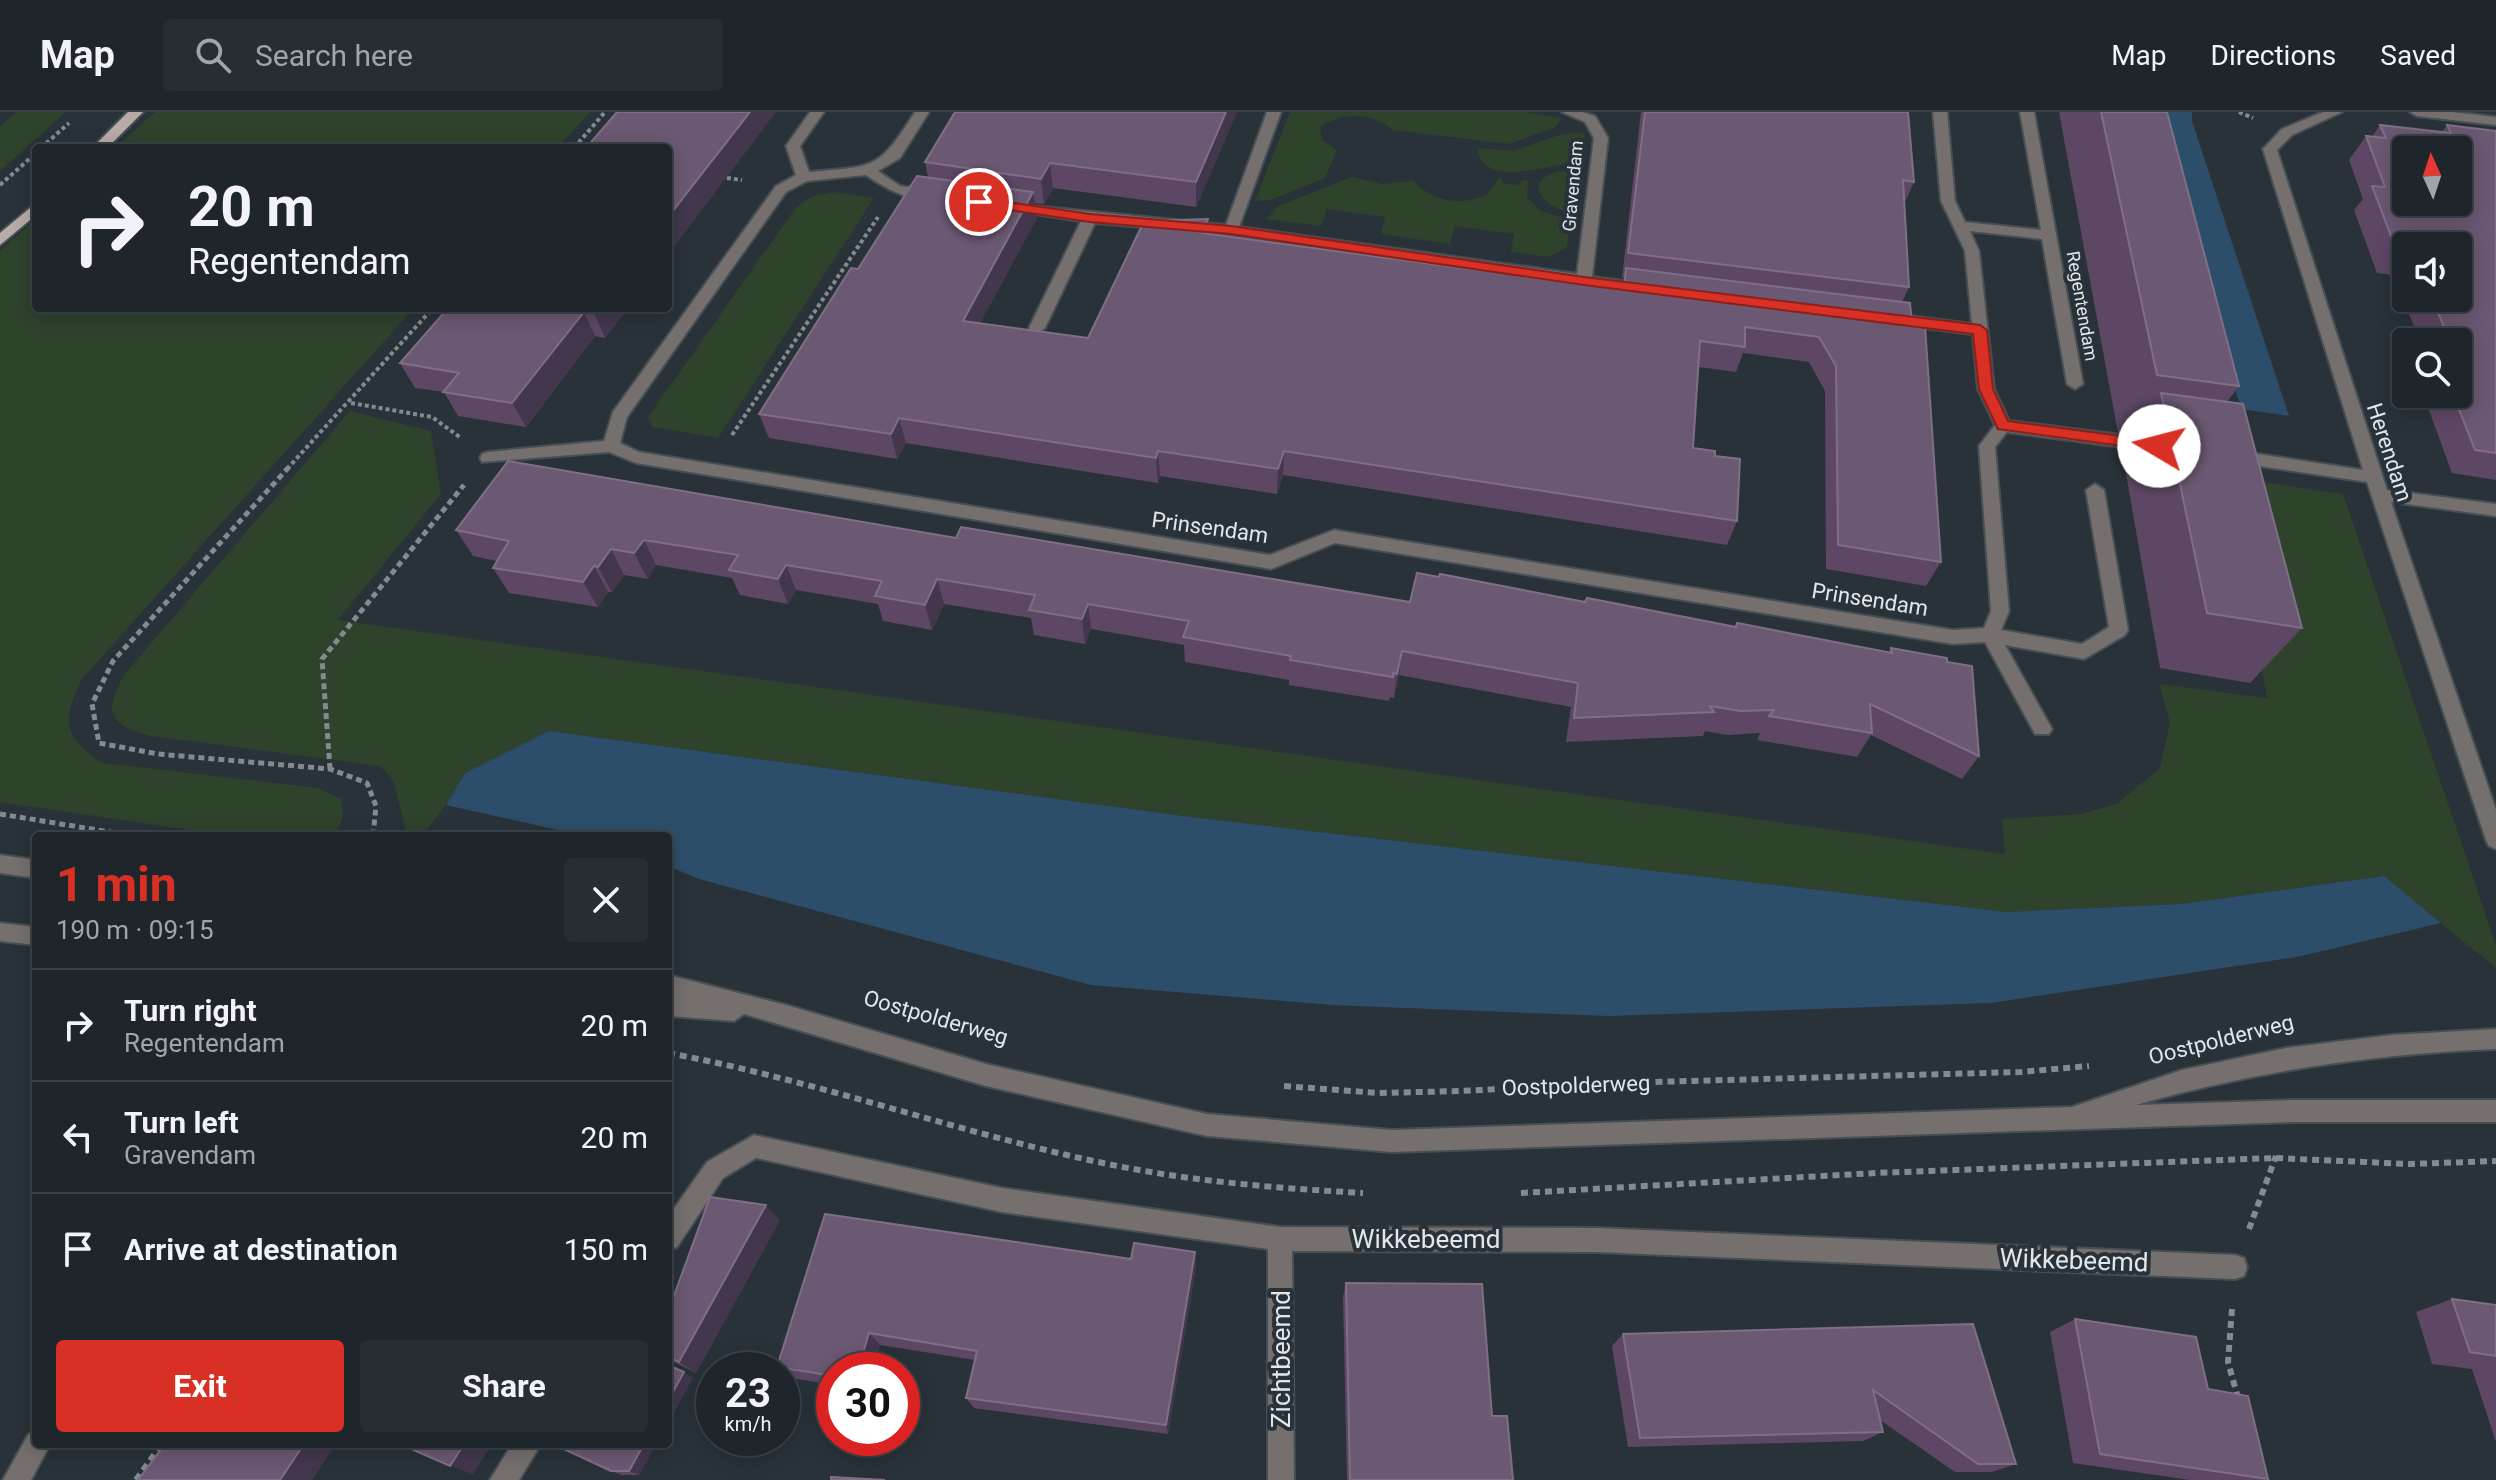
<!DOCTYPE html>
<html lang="en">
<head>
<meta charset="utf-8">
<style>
	body { margin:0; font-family:Roboto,sans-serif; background:#272e33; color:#f1f3f6; height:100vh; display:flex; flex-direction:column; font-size:30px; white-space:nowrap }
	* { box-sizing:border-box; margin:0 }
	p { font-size:26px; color:#a1a5a9 }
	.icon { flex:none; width:44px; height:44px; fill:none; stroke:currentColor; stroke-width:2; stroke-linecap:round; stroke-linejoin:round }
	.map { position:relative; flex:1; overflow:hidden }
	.sheet { position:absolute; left:32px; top:720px; width:640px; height:616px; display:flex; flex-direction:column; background:#1f262b; border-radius:8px; box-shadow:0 4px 20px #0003,0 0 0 2px #3c4347 }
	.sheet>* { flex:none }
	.hud { position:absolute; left:32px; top:32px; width:640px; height:168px; border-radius:8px; box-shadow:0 4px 20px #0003,0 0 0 2px #3c4347; background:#1f262b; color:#f1f3f6; overflow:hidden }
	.needle { width:52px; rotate:357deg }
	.fabs { position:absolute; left:2392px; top:24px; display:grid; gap:16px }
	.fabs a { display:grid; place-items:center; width:80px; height:80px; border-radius:8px; background:#1f262b; box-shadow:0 4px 20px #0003,0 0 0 2px #3c4347; font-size:40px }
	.speed { position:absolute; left:696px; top:1240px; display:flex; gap:16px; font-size:40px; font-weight:700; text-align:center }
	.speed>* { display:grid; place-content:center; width:104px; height:104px; border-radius:50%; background:#1f262b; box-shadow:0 4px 20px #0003,0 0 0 2px #3c4347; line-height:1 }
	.speed small { font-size:20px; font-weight:400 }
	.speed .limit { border:12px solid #d22; background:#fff; color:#111 }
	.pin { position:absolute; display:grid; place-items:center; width:68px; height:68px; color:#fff; margin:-34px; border:4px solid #fff; border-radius:50%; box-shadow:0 2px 8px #0007 }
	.me { position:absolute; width:88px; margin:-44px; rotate:278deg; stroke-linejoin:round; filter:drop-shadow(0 0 6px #0008) }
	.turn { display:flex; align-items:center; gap:28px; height:168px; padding:0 24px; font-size:36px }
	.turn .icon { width:104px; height:104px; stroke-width:2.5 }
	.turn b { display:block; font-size:56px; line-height:68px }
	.round { display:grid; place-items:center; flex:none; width:84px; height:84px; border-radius:8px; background:#272e33 }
	.head { display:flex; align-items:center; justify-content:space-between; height:136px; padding:0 24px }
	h1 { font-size:48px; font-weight:700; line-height:60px; color:#d93025 }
	.action { display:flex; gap:16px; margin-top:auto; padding:16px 24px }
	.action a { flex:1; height:92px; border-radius:8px; background:#d93025; color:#fff; font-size:32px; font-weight:700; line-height:92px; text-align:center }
	.action a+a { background:#272e33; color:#f1f3f6 }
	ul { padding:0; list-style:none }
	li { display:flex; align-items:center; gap:24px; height:112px; padding:0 24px; border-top:2px solid #3c4347 }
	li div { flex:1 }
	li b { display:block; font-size:30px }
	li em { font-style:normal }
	header { display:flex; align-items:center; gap:48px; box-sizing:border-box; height:112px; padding:0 40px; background:#1f262b; border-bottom:2px solid #3c4347 }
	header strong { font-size:38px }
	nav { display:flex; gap:44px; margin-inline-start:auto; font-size:28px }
	.search { width:560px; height:72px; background:#272e33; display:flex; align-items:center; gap:20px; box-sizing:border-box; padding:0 28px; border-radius:8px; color:#a1a5a9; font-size:30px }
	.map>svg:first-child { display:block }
</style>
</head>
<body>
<header>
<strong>Map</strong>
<div class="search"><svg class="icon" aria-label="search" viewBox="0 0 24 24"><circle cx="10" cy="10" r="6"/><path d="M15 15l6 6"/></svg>Search here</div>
<nav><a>Map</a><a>Directions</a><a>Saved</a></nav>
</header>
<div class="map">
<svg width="2496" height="1368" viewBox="0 0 2496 1368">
	<rect width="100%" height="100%" fill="#293239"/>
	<g fill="#2f422c">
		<polygon points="16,0 66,0 0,59 0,14"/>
		<polygon points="155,0 590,0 557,36 115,36"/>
		<path d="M 1290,0 L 1526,0 L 1561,6 L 1556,15 L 1509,32 L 1392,18 C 1374,0 1341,0 1320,15 L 1322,28 L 1337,38 L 1325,66 L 1271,88 L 1255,89 Z"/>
		<path d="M 1582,21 L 1585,25 L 1580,52 C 1553,49 1489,79 1477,39 L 1479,36 L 1513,39 L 1562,22 Z"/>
		<path d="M 1567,58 L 1579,58 L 1572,102 C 1538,93 1520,65 1567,58 Z"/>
		<path d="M 1352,65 L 1382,72 L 1413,69 C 1433,89 1459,95 1486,83 L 1499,66 L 1502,67 L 1502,71 L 1520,73 L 1521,69 L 1528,68 L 1527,85 L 1541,99 L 1571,108 L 1567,135 L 1549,145 L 1511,140 L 1514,122 L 1455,114 L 1450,132 L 1381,122 L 1385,105 L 1327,97 L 1321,114 L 1267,107 L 1278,94 Z"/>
		<polygon points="834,80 874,86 718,326 653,315 648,305 797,94 813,84"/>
		<path d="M 36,106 L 36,196 L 414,196 L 82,567 C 62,609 62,625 103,651 L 318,676 L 341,687 L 343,705 L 335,724 L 230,724 L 0,690 L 0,139 Z"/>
		<path d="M 350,299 L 431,319 L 441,382 L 338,508 L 2005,742 L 2002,707 L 2082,702 L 2118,691 L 2160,656 L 2170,611 L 2159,572 L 2267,586 L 2227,365 L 2343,382 L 2496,833 L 2496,856 L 2383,764 L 2181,792 L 2007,800 L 1191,705 L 549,619 L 465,661 L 446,693 L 422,724 L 407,724 L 393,668 L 380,654 L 151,624 C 110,613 102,602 124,563 Z"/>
	</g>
	<g fill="#2d4e6a">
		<polygon points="2157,0 2192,0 2192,9 2289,304 2241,297"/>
		<polygon points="549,619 1191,705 2007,800 2181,792 2384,764 2441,811 2297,845 1991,891 1608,904 1332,893 1091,873 699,767 668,754 668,724 585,724 446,693 465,661"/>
	</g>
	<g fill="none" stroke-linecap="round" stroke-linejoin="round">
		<g stroke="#464f55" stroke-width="4">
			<g id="minor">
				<path d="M 810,0 L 824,0 L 800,34 L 809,60 C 876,54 878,58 915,0 L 929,0 L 900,46 L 878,59 L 900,74 L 933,79 L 940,83 C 921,97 883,75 866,63 L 807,69 L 786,80 L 627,305 L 620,331 L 639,340 L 1270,443 L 1334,418 L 1953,518 L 1984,516 L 1991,499 L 1979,334 L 1995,313 L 1978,277 L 1973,222 L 1885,211 L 1877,206 L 1885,201 L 1972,212 L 1965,139 L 1941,89 L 1933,0 L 1947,0 L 1955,89 L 1965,110 L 2041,118 L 2020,0 L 2034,0 L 2083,272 L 2075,277 L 2067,272 L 2042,127 L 1970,119 L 1979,139 L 1994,277 L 2009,309 L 2153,327 L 2161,333 L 2153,339 L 2007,320 L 1995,335 L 2009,499 L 2001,518 L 2082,532 L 2109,515 L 2086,378 L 2095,372 L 2104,378 L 2128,518 L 2125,523 L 2084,547 L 2005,533 L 2052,617 L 2049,622 L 2035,622 L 1985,530 L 1953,532 L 1335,431 L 1271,457 L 636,351 L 609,340 L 482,350 L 480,346 L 482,342 L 488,340 L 604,329 L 613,300 L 776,74 L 796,63 L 786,34 Z"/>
				<polygon points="1267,0 1281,0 1239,115 1577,162 1594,26 1585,10 1562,0 1582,0 1595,4 1608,26 1592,165 1647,172 1655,177 1647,182 1231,122 1095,111 1045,216 1037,221 1032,219 1029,216 1081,109 1008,98 1003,97 1003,91 1226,113"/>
				<polygon points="2323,0 2342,0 2292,23 2277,38 2387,378 2496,392 2496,404 2391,390 2496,698 2496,737 2489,734 2486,728 2367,370 2232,350 2224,344 2232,338 2363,358 2263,37 2282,17"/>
				<polygon points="2410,0 2452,0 2496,5 2496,13 2417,4"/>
				<polygon points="0,743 36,748 36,766 0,761"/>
				<polygon points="0,811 36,815 36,833 0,829"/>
				<path d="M 668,863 L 786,893 L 986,952 L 1207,1002 L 1392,1018 L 2072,995 L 2182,958 L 2286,936 L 2391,923 L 2496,917 L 2496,937 C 2373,942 2255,959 2136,993 L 2292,988 L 2496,988 L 2496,1010 L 2292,1010 L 1392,1040 L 1207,1024 L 986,974 L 744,902 L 734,909 L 668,904 L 668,884 L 674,884 L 668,883 Z"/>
				<polygon points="754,1023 1002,1076 1280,1115 1596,1116 2235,1143 2244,1146 2247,1155 2244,1164 2235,1167 1596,1140 1292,1139 1294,1368 1268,1368 1268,1137 1002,1100 756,1046 723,1066 677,1135 668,1138 668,1105 707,1050"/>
				<polygon points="36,1319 36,1332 50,1332 31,1368 3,1368 28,1323"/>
				<polygon points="512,1332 541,1332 519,1368 490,1368"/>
			</g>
		</g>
		<g stroke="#464f55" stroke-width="4">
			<g id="major">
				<polygon points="128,0 143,0 107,36 92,36"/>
				<polygon points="36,91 36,103 0,133 0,121"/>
			</g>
		</g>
		<g stroke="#838b90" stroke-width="4" stroke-dasharray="4 3" stroke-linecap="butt">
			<polyline points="2239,0 2253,6"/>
			<polyline points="41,36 69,11"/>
			<polyline points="574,36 605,0"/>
			<polyline points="720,65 742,68"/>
			<polyline points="0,73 36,41"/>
			<polyline points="351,291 432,305 461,326"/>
			<polyline points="732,323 878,105"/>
			<polyline points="287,357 433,196"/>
		</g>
		<g stroke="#838b90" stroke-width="5" stroke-dasharray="6 4" stroke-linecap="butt">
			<polyline points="289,355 113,549 92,592 99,631 158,642 330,657 367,671 376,694 373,724"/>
			<polyline points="330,657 322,547 464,373"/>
			<polyline points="0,702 134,724"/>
		</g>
		<g stroke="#838b90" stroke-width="6" stroke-dasharray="7 5" stroke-linecap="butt">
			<path d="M 668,941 C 814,968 953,1019 1098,1050 C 1186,1069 1273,1076 1363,1081"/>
			<polyline points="1284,974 1378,981 1461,979 1616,971 2021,960 2089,954"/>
			<polyline points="1521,1081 1876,1061 2275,1046 2409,1052 2496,1049"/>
			<polyline points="2249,1117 2276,1044"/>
			<polyline points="2232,1197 2228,1250 2238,1286"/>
			<polyline points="136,1368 162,1332"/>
		</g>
		<use href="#minor" fill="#756f6d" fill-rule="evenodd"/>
		<use href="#major" fill="#b8aca8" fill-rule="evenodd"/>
	</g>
	<g fill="#5d4765" fill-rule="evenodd">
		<polygon points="1237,0 1196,95 1053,76 1044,92 1035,91 1037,106 980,211 1088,226 1208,107 1208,122 1621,178 1624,166 1622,166 1641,0 1908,0 1914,70 1904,92 1909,175 1902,190 1912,212 1941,450 1926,474 1826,457 1825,279 1809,250 1743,241 1736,260 1699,255 1693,336 1715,344 1737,409 1727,433 1283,363 1277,382 1160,364 1158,371 906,331 897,347 769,326 759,302 858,157 928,65 925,50"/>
		<polygon points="2059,0 2167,0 2239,274 2227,290 2302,516 2250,571 2160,556 2122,339 2132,323 2118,321"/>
		<path d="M 2380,13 L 2442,20 L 2447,13 L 2496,19 L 2496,368 L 2452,361 L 2423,282 L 2458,282 L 2458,230 L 2420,230 L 2394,163 L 2377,161 L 2354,98 L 2363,87 L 2349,48 L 2366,24 L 2372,25 ZM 2406,134 L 2458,134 L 2458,186 L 2406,186 Z"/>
		<polygon points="448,196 628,196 605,226 595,224 526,315 458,304 444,280 415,276 400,251"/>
		<polygon points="456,418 956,426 1410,490 1585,490 1735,515 1737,511 1889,540 1891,536 1947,550 1979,644 1962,667 1871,623 1857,645 1757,628 1760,621 1728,623 1705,619 1703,624 1566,630 1571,595 1399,563 1394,586 1390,585 1389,589 1289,573 1289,568 1185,550 1184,533 1091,517 1085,532 1034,523 1031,506 944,492 932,518 883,509 878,492 796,478 788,492 740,483 732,466 656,453 648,467 624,463 612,480 608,480 598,495 509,481 493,456 497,449 473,444"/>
		<polygon points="825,1102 1131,1147 1195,1140 1196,1154 1168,1322 974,1296 966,1286 975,1248 880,1233 834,1258 834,1273 791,1266 782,1258 777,1255"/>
		<polygon points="780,1108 696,1261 668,1247 668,1200"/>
		<polygon points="1346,1171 1492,1304 1513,1368 1347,1368 1343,1184"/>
		<polygon points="2452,1187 2496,1193 2496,1330 2472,1257 2432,1252 2416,1200"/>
		<polygon points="2075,1207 2268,1367 2263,1368 2190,1368 2073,1351 2050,1220"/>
		<polygon points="1973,1212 2016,1352 1992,1360 1955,1360 1880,1308 1883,1320 1863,1329 1628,1335 1612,1234 1623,1222"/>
		<polygon points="656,1332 639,1363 622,1363 611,1359"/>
	</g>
	<g fill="#42374d">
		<polygon points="750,0 776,0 668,143 668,105"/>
		<polygon points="1226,0 1237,0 1196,95 1196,70"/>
		<polygon points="1050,51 1053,76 1044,92 1041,67"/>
		<polygon points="1033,80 1037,106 968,234 963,209"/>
		<polygon points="1208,107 1209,132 1202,121"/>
		<polygon points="598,196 628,196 605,226 594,201"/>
		<polygon points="584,200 595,224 526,315 512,291"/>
		<polygon points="899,306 906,331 897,347 891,322"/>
		<polygon points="1158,339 1160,364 1158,371 1156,346"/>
		<polygon points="1284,339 1283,363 1277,382 1278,357"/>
		<polygon points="644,428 656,453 648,467 634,441"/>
		<polygon points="611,437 624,463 612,480 598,455"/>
		<polygon points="786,453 796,478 788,492 778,467"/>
		<polygon points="594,454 608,480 598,495 583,470"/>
		<polygon points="937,467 944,492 932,518 925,493"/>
		<polygon points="1088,492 1091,517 1085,532 1082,507"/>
		<polygon points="1402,539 1399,563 1394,586 1397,562"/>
		<polygon points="766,1093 780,1108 696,1261 679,1250"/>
		<polygon points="1195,1140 1196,1154 1168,1322 1166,1313"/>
		<polygon points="869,1221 880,1233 873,1258 858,1258"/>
		<polygon points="684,1260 693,1266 668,1312 668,1289"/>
		<polygon points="304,1332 336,1332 312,1368 280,1368"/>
		<polygon points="464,1332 492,1332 473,1362 450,1354"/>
		<polygon points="644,1332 656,1332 639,1363 629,1359"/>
	</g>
	<g fill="#6b5873" stroke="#7e6f86" stroke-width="2" fill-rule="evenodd">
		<polygon points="617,0 750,0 668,105 668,36 586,36"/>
		<polygon points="955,0 1226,0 1196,70 1050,51 1041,67 925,50"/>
		<polygon points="1645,0 1908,0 1914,70 1903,68 1909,175 1628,141"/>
		<polygon points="2101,0 2167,0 2239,274 2157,263"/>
		<path d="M 2380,13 L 2451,21 L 2447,13 L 2496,19 L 2496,341 L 2475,338 L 2453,282 L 2458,282 L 2458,259 L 2462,260 L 2458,250 L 2458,230 L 2450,230 L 2432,186 L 2458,186 L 2458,134 L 2406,134 L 2406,138 L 2396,137 L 2372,74 L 2385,75 L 2366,24 L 2386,26 ZM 2406,38 L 2458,38 L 2458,90 L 2406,90 Z"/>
		<polygon points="917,64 1033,80 963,209 1088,226 1144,109 1208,107 1202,121 1624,178 1626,156 1910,191 1912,212 1925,214 1941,450 1838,433 1836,254 1819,225 1745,215 1745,235 1700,229 1693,336 1715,339 1715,344 1740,347 1737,409 1284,339 1278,357 1158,339 1156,346 899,306 891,322 759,302 851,156 858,157"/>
		<polygon points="448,196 598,196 594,201 584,200 512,291 443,280 459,261 400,251"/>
		<polygon points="2161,281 2243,292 2302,516 2207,501"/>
		<polygon points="508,349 956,426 961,415 1410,490 1417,461 1439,465 1440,462 1585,490 1587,486 1736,515 1737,511 1892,541 1891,536 1947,546 1947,550 1972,554 1979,644 1870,592 1872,621 1769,604 1774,598 1740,599 1710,594 1714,600 1574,606 1578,571 1402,539 1397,562 1393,561 1393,565 1290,548 1291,544 1183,525 1189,509 1088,492 1082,507 1029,498 1035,483 937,467 925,493 875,484 882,469 786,453 778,467 729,458 738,443 644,428 634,441 611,437 598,455 594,454 583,470 493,456 509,429 456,418"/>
		<polygon points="710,1085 766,1093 679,1250 668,1245 668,1200"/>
		<polygon points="825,1102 1131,1147 1134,1131 1195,1140 1166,1313 966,1286 977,1239 869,1221 858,1258 834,1258 834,1264 777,1255"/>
		<polygon points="1346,1171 1482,1172 1492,1304 1507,1304 1513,1368 1350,1368"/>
		<polygon points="2452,1187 2496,1193 2496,1244 2470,1240"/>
		<polygon points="2075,1207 2196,1225 2208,1277 2248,1284 2268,1367 2100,1342"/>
		<polygon points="1973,1212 2016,1352 1978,1352 1873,1278 1883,1320 1640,1326 1623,1222"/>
		<polygon points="668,1253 684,1260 668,1289"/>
		<polygon points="165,1332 304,1332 280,1368 138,1368"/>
		<polygon points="400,1332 464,1332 450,1354"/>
		<polygon points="556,1332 644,1332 629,1359 611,1359 555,1333"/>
		<polygon points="831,1365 885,1368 831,1368"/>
	</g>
	<polygon fill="#d93025" stroke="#8d1f18" stroke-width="2" points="979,86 1090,102 1231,114 1584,165 1980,213 1987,218 1993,277 2008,309 2159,329 2167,334 2159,339 1998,317 1979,277 1973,222 1584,173 1231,122 1090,110 975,93 975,87"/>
	<g text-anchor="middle" stroke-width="8" stroke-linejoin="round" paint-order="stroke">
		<g font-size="18" fill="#e1e7eb" stroke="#293239">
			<text transform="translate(1573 74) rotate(-85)" y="6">Gravendam</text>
			<text transform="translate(2082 194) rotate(80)" y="6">Regentendam</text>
		</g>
		<g font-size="22" fill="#e1e7eb" stroke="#293239">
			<text transform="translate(2390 340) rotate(72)" y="8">Herendam</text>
			<text transform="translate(1210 415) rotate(8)" y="8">Prinsendam</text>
			<text transform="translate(1870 487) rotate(9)" y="8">Prinsendam</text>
			<text transform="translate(936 905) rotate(16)" y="8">Oostpolderweg</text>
			<text transform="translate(2221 927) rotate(-14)" y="8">Oostpolderweg</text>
			<text transform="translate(1576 973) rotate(-2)" y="8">Oostpolderweg</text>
		</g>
		<g font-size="26" fill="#e1e7eb" stroke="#293239">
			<text x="1426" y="1136">Wikkebeemd</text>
			<text transform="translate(2074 1148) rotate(2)" y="9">Wikkebeemd</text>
			<text transform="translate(1281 1247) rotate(-90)" y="9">Zichtbeemd</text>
		</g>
	</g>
</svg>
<div class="fabs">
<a><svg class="needle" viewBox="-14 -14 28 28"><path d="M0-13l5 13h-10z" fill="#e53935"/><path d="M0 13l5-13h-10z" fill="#a1a5a9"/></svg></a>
<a><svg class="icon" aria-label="sound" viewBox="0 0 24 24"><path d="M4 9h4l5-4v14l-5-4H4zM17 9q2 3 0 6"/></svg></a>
<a><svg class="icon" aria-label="search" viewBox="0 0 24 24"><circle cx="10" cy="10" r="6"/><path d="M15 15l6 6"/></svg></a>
</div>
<div class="speed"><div>23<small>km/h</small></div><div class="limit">30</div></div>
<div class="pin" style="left:979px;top:90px;background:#d93025"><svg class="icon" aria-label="arrive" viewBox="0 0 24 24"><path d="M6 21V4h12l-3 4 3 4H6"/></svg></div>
<svg class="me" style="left:2159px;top:334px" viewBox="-20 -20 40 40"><circle r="19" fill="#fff"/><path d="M0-13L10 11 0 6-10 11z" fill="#d93025"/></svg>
<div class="hud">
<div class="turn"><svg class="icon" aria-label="right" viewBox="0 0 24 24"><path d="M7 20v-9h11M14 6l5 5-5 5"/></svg><div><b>20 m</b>Regentendam</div></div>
</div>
<section class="sheet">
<div class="head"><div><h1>1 min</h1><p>190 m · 09:15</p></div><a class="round"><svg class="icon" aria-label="close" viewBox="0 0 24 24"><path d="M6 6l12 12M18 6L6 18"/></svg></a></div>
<ul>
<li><svg class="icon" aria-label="right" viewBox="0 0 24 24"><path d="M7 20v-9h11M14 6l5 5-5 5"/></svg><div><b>Turn right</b><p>Regentendam</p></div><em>20 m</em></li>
<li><svg class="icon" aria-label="left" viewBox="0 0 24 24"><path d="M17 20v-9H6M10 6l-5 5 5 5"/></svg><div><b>Turn left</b><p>Gravendam</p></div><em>20 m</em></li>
<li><svg class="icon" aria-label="arrive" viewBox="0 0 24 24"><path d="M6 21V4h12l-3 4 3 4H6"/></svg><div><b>Arrive at destination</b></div><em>150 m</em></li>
</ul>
<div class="action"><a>Exit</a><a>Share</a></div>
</section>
</div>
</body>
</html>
